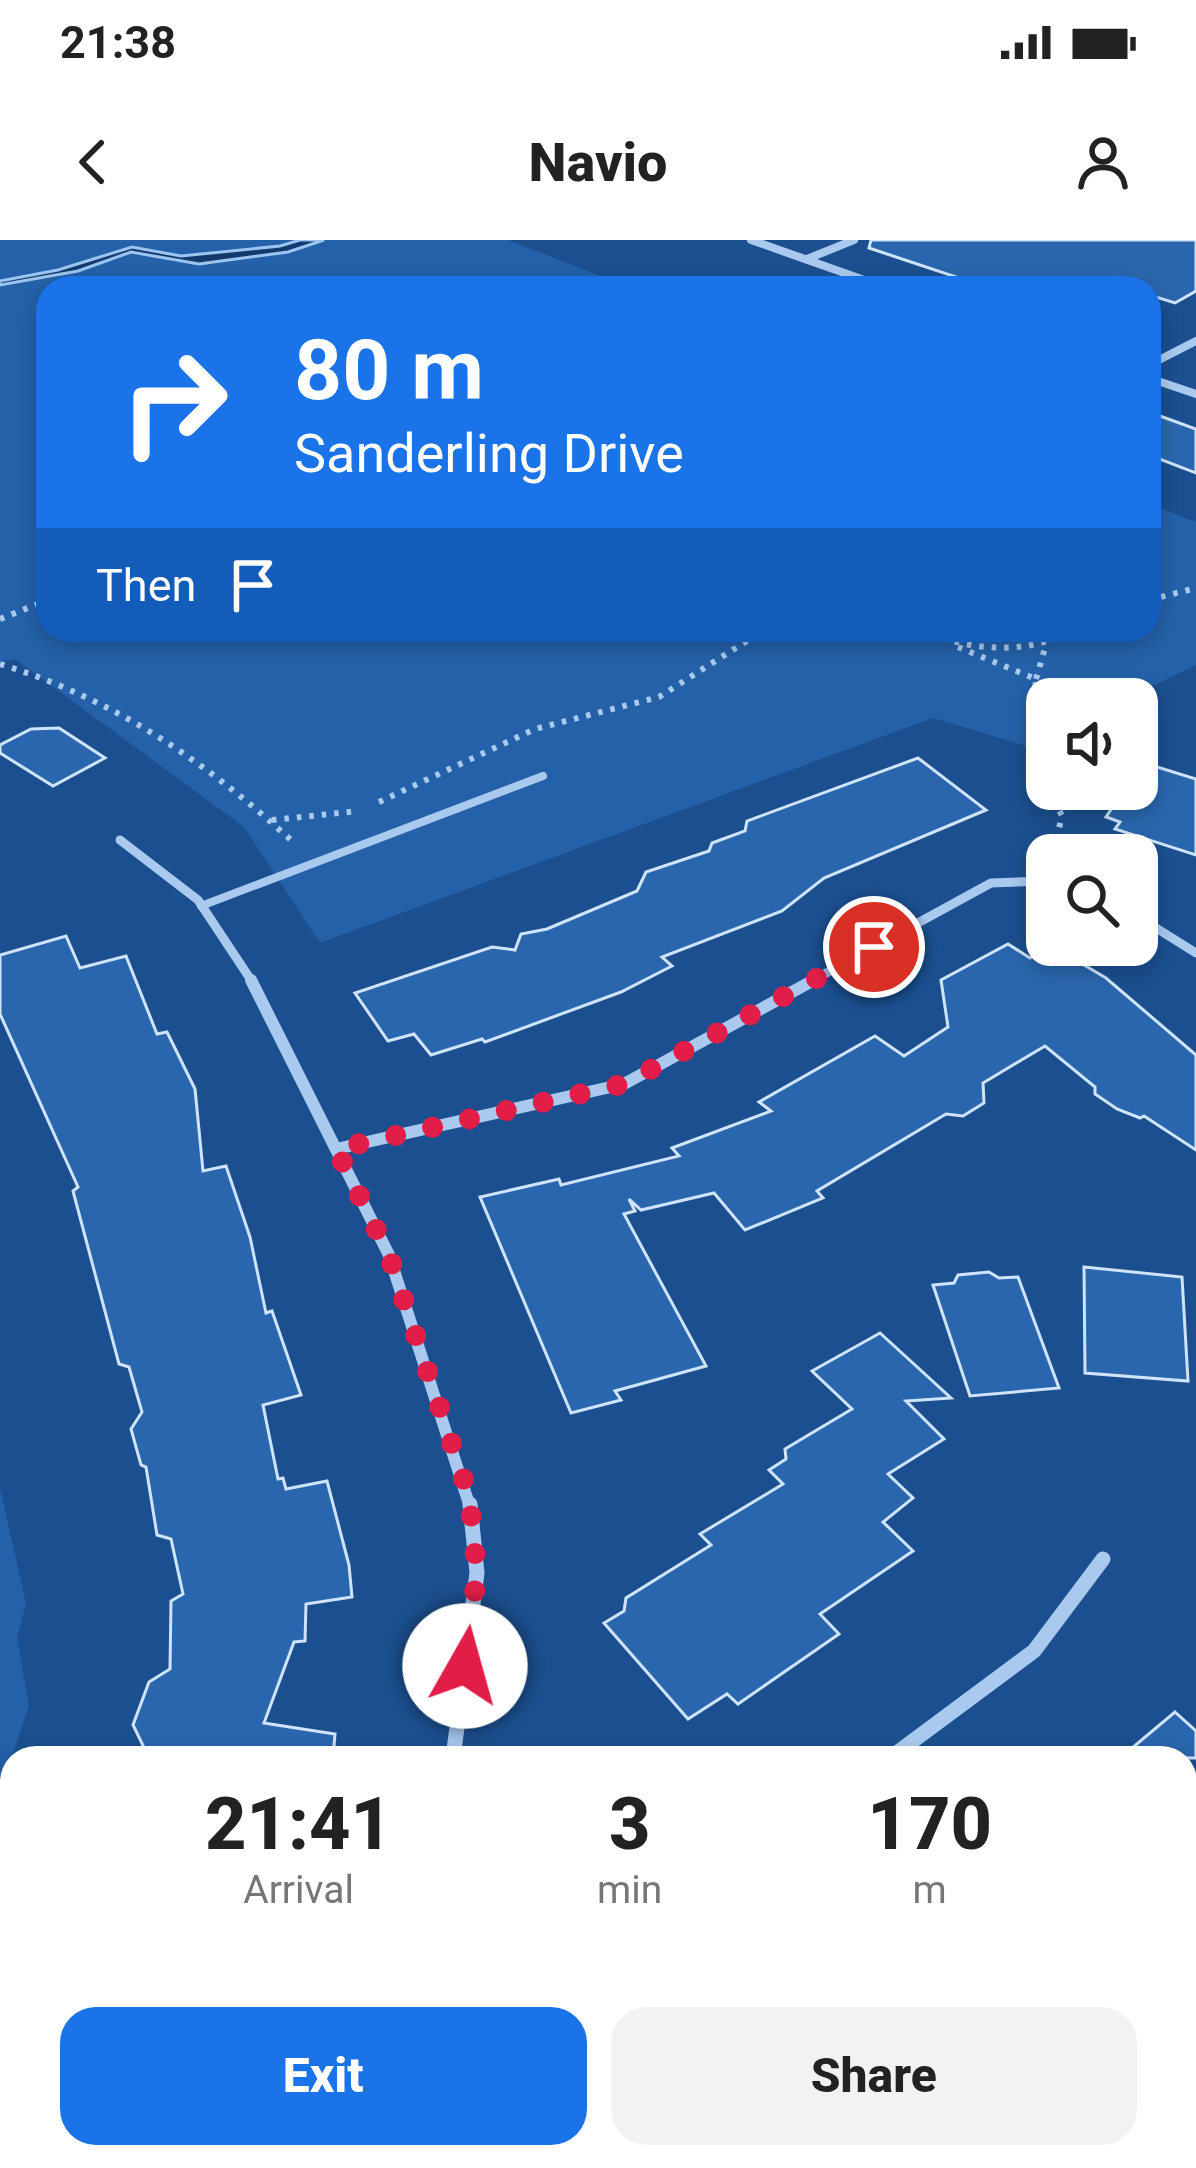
<!DOCTYPE html>
<html lang="en">
<head>
<meta charset="utf-8">
<style>
	body { margin:0; font-family:Roboto,sans-serif; background:#f2f2f2; color:#222; height:100vh; display:flex; flex-direction:column; font-size:45px; white-space:nowrap }
	* { box-sizing:border-box; margin:0 }
	p { font-size:39px; color:#767676 }
	.icon { flex:none; width:66px; height:66px; fill:none; stroke:currentColor; stroke-width:2; stroke-linecap:round; stroke-linejoin:round }
	.map { position:relative; flex:1; overflow:hidden }
	.panel { position:absolute; left:0px; top:1506px; width:1197px; height:423px; display:flex; flex-direction:column; background:#fff; border-radius:36px 36px 0 0; box-shadow:0 6px 18px #0003 }
	.panel>* { flex:none }
	.hud { position:absolute; left:36px; top:36px; width:1125px; height:366px; border-radius:36px; box-shadow:0 6px 18px #0003; background:#1a73e8; color:#fff; overflow:hidden }
	.controls { position:absolute; left:1026px; top:438px; display:grid; gap:24px }
	.controls a { display:grid; place-items:center; width:132px; height:132px; border-radius:24px; background:#fff; box-shadow:0 6px 18px #0003; font-size:60px }
	.pin { position:absolute; display:grid; place-items:center; width:102px; height:102px; color:#fff; margin:-51px; border:6px solid #fff; border-radius:50%; box-shadow:0 3px 12px #0007 }
	.me { position:absolute; width:132px; margin:-66px; rotate:7deg; stroke-linejoin:round; filter:drop-shadow(0 0 9px #0008) }
	.turn { display:flex; align-items:center; gap:42px; height:252px; padding:0 60px; font-size:54px }
	.turn .icon { width:156px; height:156px; stroke-width:2.5 }
	.turn b { display:block; font-size:84px; line-height:102px }
	.then { display:flex; align-items:center; height:114px; padding:0 60px; background:#0003; gap:24px; font-size:45px }
	.eta { display:flex; justify-content:space-evenly; align-items:center; height:204px; text-align:center }
	.eta b { font-size:72px; font-weight:800; line-height:84px }
	.cta { display:flex; gap:24px; margin-top:auto; padding:24px 60px }
	.cta a { flex:1; height:138px; border-radius:36px; background:#1a73e8; color:#fff; font-size:48px; font-weight:800; line-height:138px; text-align:center }
	.cta a+a { background:#f2f2f2; color:#222 }
	.status { display:flex; justify-content:space-between; align-items:center; height:84px; padding:0 60px; background:#fff; direction:ltr }
	.status svg { height:33px; fill:currentColor }
	header { display:flex; justify-content:space-between; align-items:center; height:156px; padding:0 60px; background:#fff; font-size:54px; font-weight:800 }
	.map>svg:first-child { display:block }
</style>
</head>
<body>
<div class="status"><b>21:38</b><svg viewBox="0 0 49 12"><path d="M0 12V9h3v3zM5 12V6h3v6zM10 12V3h3v9zM15 12V0h3v12zM26 1h20v11H26zM47 4h2v5h-2z"/></svg></div>
<header><svg class="icon" aria-label="back" viewBox="0 0 24 24"><path d="M15 5l-7 7 7 7"/></svg>Navio<svg class="icon" aria-label="person" viewBox="0 0 24 24"><circle cx="12" cy="8" r="4"/><path d="M4 21q1-7 8-7t8 7"/></svg></header>
<div class="map">
<svg width="1196" height="1928" viewBox="0 0 1196 1928">
	<rect width="100%" height="100%" fill="#1b4f8f"/>
	<g fill="#2461a8">
		<polygon points="0,0 508,0 631,48 48,48 48,390 1149,390 1149,264 1196,282 1196,425 1125,459 1047,459 1047,496 1026,506 933,478 320,703 244,587 15,419 0,422"/>
		<polygon points="0,1248 26,1364 17,1398 29,1466 0,1552"/>
	</g>
	<polygon fill="#123a6d" stroke="#9cc4f0" stroke-width="3" points="300,0 324,0 288,12 199,24 131,12 78,31 0,45 0,41 58,30 132,7 181,16 280,6"/>
	<g fill="#2a66ad" stroke="#cfe3fa" stroke-width="3">
		<polygon points="871,0 1196,0 1196,51 1175,63 1149,55 1149,48 989,48 869,8"/>
		<polygon points="1149,172 1196,189 1196,233 1149,215"/>
		<polygon points="59,488 105,518 53,546 0,513 0,505 31,489"/>
		<polygon points="918,518 986,570 824,638 782,671 662,717 672,726 621,752 485,802 482,799 431,815 414,794 388,801 355,753 492,707 515,710 521,694 547,689 637,651 646,632 709,611 712,603 745,591 747,581"/>
		<polygon points="1138,521 1196,539 1196,615 1115,589 1120,582 1106,577 1112,568 1106,566 1118,549 1137,549"/>
		<polygon points="66,696 80,728 126,716 157,794 167,792 195,849 203,931 226,926 250,997 266,1073 272,1071 301,1155 263,1165 278,1239 283,1238 286,1249 327,1241 349,1325 352,1357 306,1364 305,1401 294,1402 264,1483 335,1494 333,1518 149,1518 133,1485 149,1442 170,1429 171,1361 183,1354 171,1299 157,1295 146,1227 141,1225 131,1189 142,1172 129,1127 119,1124 73,951 78,947 0,774 0,715"/>
		<polygon points="1008,704 1030,718 1052,706 1106,738 1196,815 1196,910 1144,876 1140,878 1117,869 1095,854 1095,847 1045,806 983,843 984,863 963,876 946,874 817,951 823,958 745,990 714,953 641,970 629,959 635,971 624,974 706,1126 615,1151 621,1160 571,1173 480,957 559,939 561,945 679,916 672,908 771,871 759,862 875,796 904,816 948,787 941,740"/>
		<polygon points="1084,1027 1182,1037 1188,1141 1085,1133"/>
		<polygon points="989,1032 999,1038 1018,1037 1059,1148 970,1156 933,1045 954,1043 958,1035"/>
		<polygon points="880,1093 951,1158 906,1161 944,1199 888,1234 913,1258 883,1282 913,1311 820,1374 839,1394 738,1464 727,1454 688,1479 604,1383 624,1371 626,1358 711,1305 700,1294 783,1244 769,1230 786,1219 785,1209 852,1169 812,1131"/>
		<polygon points="1175,1472 1196,1491 1196,1518 1120,1518"/>
	</g>
	<g fill="none" stroke-linecap="round" stroke-linejoin="round">
		<g stroke="#a9c9ee" stroke-width="6" stroke-dasharray="4.5 8" stroke-linecap="butt">
			<polyline points="1149,360 1196,348"/>
			<polyline points="0,379 48,360"/>
			<path d="M 919,390 C 973,411 1023,416 1076,390"/>
			<polyline points="958,407 1036,439 1031,494 1047,547"/>
			<path d="M 0,424 C 114,459 205,521 292,601"/>
			<polyline points="1036,439 1045,408"/>
			<polyline points="1048,549 1062,576 1054,608"/>
			<polyline points="379,562 535,489 659,457 753,397 772,390"/>
			<polyline points="272,580 359,571"/>
		</g>
		<polyline stroke="#a9c9ee" stroke-width="8" points="201,666 543,536"/>
		<g stroke="#a9c9ee" stroke-width="8">
			<polyline points="751,0 887,48"/>
			<polyline points="807,19 854,0"/>
			<polyline points="1149,125 1196,101"/>
			<polyline points="1149,138 1196,154"/>
		</g>
		<g stroke="#a9c9ee" stroke-width="9">
			<polyline points="120,600 198,660 253,743"/>
			<polyline points="1137,676 1196,713"/>
			<polyline points="808,743 991,643 1047,641"/>
		</g>
		<g stroke="#a9c9ee" stroke-width="12">
			<polyline points="251,740 389,1015 470,1267"/>
			<polyline points="336,909 624,844 814,740"/>
		</g>
		<g stroke="#a9c9ee" stroke-width="15">
			<polyline points="453,1518 477,1333 470,1264"/>
			<polyline points="890,1518 1034,1411 1103,1319"/>
			<polyline points="356,1928 360,1917"/>
		</g>
	</g>
	<g fill="none" stroke-linecap="round" stroke-linejoin="round">
		<polyline stroke="#e11d48" stroke-width="21" stroke-dasharray="0 37.8" points="465,1426 477,1333 469,1256 389,1015 336,909 624,844 874,707"/>
	</g>
</svg>
<div class="controls">
<a><svg class="icon" aria-label="sound" viewBox="0 0 24 24"><path d="M4 9h4l5-4v14l-5-4H4zM17 9q2 3 0 6"/></svg></a>
<a><svg class="icon" aria-label="search" viewBox="0 0 24 24"><circle cx="10" cy="10" r="6"/><path d="M15 15l6 6"/></svg></a>
</div>
<div class="pin" style="left:874px;top:707px;background:#d93025"><svg class="icon" aria-label="arrive" viewBox="0 0 24 24"><path d="M6 21V4h12l-3 4 3 4H6"/></svg></div>
<svg class="me" style="left:465px;top:1426px" viewBox="-20 -20 40 40"><circle r="19" fill="#fff"/><path d="M0-13L10 11 0 6-10 11z" fill="#e11d48"/></svg>
<div class="hud">
<div class="turn"><svg class="icon" aria-label="right" viewBox="0 0 24 24"><path d="M7 20v-9h11M14 6l5 5-5 5"/></svg><div><b>80 m</b>Sanderling Drive</div></div>
<div class="then">Then<svg class="icon" aria-label="arrive" viewBox="0 0 24 24"><path d="M6 21V4h12l-3 4 3 4H6"/></svg></div>
</div>
<section class="panel">
<div class="eta">
<div><b>21:41</b><p>Arrival</p></div>
<div><b>3</b><p>min</p></div>
<div><b>170</b><p>m</p></div>
</div>
<div class="cta"><a>Exit</a><a>Share</a></div>
</section>
</div>
</body>
</html>
